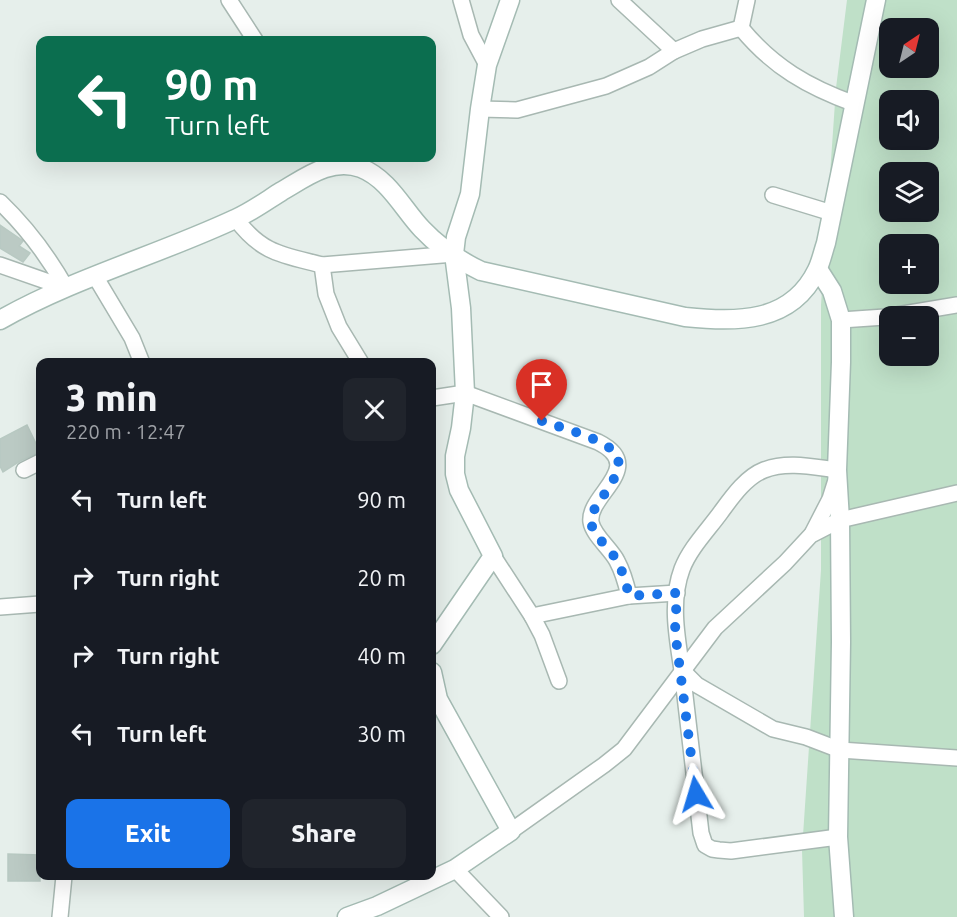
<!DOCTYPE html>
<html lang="en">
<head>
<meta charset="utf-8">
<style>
	body { margin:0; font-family:Ubuntu,sans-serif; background:#20242c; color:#f1f3f6; height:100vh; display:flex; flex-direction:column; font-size:22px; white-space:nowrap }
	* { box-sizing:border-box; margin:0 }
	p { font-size:20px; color:#9ea1a6 }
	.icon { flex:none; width:33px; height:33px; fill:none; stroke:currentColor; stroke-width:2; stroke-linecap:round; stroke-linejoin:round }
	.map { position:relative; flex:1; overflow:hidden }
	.panel { position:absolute; left:36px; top:358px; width:400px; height:522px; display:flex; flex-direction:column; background:#171b24; border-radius:12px; box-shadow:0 6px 24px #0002 }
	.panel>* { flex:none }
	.guide { position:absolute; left:36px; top:36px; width:400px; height:126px; border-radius:12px; box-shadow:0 6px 24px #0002; background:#0b6e4f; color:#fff; overflow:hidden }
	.needle { width:39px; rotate:35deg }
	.tools { position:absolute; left:879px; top:18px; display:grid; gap:12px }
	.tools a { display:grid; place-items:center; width:60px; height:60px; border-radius:12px; background:#171b24; box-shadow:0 6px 24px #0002; font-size:30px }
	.pin { position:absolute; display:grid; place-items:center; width:51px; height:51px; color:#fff; margin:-62px -26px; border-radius:50% 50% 50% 0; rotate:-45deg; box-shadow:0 0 6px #0007 }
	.pin .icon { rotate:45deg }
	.me { position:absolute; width:66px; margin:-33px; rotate:353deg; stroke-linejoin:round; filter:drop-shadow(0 0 4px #0008) }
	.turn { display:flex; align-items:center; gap:21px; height:126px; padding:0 30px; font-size:27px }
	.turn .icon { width:78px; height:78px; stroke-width:2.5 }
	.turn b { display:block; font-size:42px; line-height:51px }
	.round { display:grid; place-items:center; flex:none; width:63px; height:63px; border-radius:12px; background:#20242c }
	.summary { display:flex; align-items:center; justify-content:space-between; height:102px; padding:0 30px }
	h1 { font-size:36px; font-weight:800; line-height:45px }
	.button { display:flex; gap:12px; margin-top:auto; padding:12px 30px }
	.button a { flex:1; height:69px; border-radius:12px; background:#1a73e8; color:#fff; font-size:24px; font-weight:800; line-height:69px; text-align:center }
	.button a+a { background:#20242c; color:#f1f3f6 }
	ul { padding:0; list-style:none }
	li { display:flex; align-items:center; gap:18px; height:78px; padding:0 30px }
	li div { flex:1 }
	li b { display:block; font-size:22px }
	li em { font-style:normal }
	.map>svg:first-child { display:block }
</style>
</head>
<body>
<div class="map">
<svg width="957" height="917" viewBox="0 0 957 917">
	<rect width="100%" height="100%" fill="#e6efeb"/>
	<path fill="#bfe0c8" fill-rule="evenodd" d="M 847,0 L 957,0 L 957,917 L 804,917 L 802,850 L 821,570 L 821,305 L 836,88 ZM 890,28 L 928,28 L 928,68 L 890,68 ZM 890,100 L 928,100 L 928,140 L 890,140 ZM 890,172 L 928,172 L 928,212 L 890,212 ZM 890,244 L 928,244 L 928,284 L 890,284 ZM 890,316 L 928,316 L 928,356 L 890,356 Z"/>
	<g fill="#bbcac4" stroke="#b8c9c2" stroke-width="1.5">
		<polygon points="0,225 23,241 19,246 30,253 23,262 0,248"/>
		<polygon points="27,425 40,452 20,461 3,472 0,466 0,439"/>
		<polygon points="8,854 40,855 40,881 8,881"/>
	</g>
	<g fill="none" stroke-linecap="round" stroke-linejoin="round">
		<g stroke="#a8b8b2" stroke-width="18">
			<g id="street">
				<polyline points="229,0 255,40"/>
				<polyline points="461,0 471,35 487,65"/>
				<polyline points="741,28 747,0"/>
				<path d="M 674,51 L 702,39 L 741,28 C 773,67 808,87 855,104"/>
				<polyline points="480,109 517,110 606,86 649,67 674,51 619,0"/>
				<polyline points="773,195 832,213"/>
				<path d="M 0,202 C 27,228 48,256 66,288"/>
				<path d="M 236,219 C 262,254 283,255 322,265 L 326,294 L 339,327 L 361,363"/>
				<polyline points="0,265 66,288"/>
				<polyline points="322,265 454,254"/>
				<polyline points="95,276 132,338 142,363"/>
				<polyline points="841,320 885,317 957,305"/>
				<path d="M 432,398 L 465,393 L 598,442 C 648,467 587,495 591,522 C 593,535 611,549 617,561 C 623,572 626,583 629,596 L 677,593"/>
				<polyline points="24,470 40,462"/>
				<polyline points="813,532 830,499 836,480"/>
				<polyline points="493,556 532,616 629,596"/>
				<polyline points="0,607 40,604"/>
				<polyline points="532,616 542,635 559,681"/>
				<path d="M 682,670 C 677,638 670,601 682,569 C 690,548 708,530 721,512 C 732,497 746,477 764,470 C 787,461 813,467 837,470"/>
				<polyline points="511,831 604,765 624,749 715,628 785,563 811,535 840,520 957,493"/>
				<polyline points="838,837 731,851 719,850 712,849 705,845 701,833 682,670 697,685 773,729 806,737 840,750 957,758"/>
				<polyline points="455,869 501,917"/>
				<polyline points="60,917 64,876"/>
			</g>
		</g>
		<g stroke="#a4bbb3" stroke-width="21">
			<g id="secondary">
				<polyline points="818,269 832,291 841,320 841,362 837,470 840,520 841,642 838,837 844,917"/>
				<path d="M 0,320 C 74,278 158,255 235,219 C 251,212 266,201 282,191 C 306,177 332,157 361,168 C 389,179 403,209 422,229 C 438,246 460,261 481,271 L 685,317 C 736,322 791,324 817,270 C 821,262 823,252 826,243 L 876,0"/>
				<polyline points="432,645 493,556 459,490 455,474 455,456 461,428 465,393 461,308 454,254 456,237 470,194 480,109 487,65 510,0"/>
				<polyline points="347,917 377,906 455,869 511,831 438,699 432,672"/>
			</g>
		</g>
		<use href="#street" stroke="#fff" stroke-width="15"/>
		<use href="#secondary" stroke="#fff" stroke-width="18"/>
	</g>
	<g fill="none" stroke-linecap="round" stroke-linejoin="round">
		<path stroke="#1a73e8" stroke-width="10" stroke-dasharray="0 18" d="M 542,421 C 558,427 610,440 617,456 C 623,469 609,487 602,498 C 597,505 590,514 591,523 C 594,537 610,548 617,561 C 623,572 626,583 629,596 L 677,593 L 675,631 L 696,794"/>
	</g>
</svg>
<div class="tools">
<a><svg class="needle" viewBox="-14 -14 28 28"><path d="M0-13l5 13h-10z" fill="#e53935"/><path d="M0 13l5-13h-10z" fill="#9ea1a6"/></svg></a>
<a><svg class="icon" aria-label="sound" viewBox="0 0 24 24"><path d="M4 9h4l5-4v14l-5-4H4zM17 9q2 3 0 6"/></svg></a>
<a><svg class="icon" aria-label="layers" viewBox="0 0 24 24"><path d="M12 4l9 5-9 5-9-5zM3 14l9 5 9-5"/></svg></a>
<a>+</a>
<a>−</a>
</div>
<div class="pin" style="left:542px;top:421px;background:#d93025"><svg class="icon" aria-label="arrive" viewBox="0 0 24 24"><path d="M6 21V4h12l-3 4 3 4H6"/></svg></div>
<svg class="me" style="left:696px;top:794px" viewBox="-20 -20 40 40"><path d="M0-17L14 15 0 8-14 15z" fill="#1a73e8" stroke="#fff" stroke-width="4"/></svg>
<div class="guide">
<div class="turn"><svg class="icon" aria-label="left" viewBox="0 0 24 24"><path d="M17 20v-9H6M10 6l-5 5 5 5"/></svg><div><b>90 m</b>Turn left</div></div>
</div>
<section class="panel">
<div class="summary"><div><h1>3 min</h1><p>220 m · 12:47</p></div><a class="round"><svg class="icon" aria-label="close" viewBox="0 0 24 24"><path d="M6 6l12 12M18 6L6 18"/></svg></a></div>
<ul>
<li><svg class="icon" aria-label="left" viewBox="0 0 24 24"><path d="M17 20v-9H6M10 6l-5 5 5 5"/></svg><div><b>Turn left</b></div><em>90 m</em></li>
<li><svg class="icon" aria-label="right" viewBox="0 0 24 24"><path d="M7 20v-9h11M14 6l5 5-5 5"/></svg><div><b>Turn right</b></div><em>20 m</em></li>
<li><svg class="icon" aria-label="right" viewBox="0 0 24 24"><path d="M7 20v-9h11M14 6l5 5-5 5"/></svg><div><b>Turn right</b></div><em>40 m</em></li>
<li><svg class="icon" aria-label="left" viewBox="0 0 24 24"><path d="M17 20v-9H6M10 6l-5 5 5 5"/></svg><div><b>Turn left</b></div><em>30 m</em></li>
</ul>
<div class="button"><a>Exit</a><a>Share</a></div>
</section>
</div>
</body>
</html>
